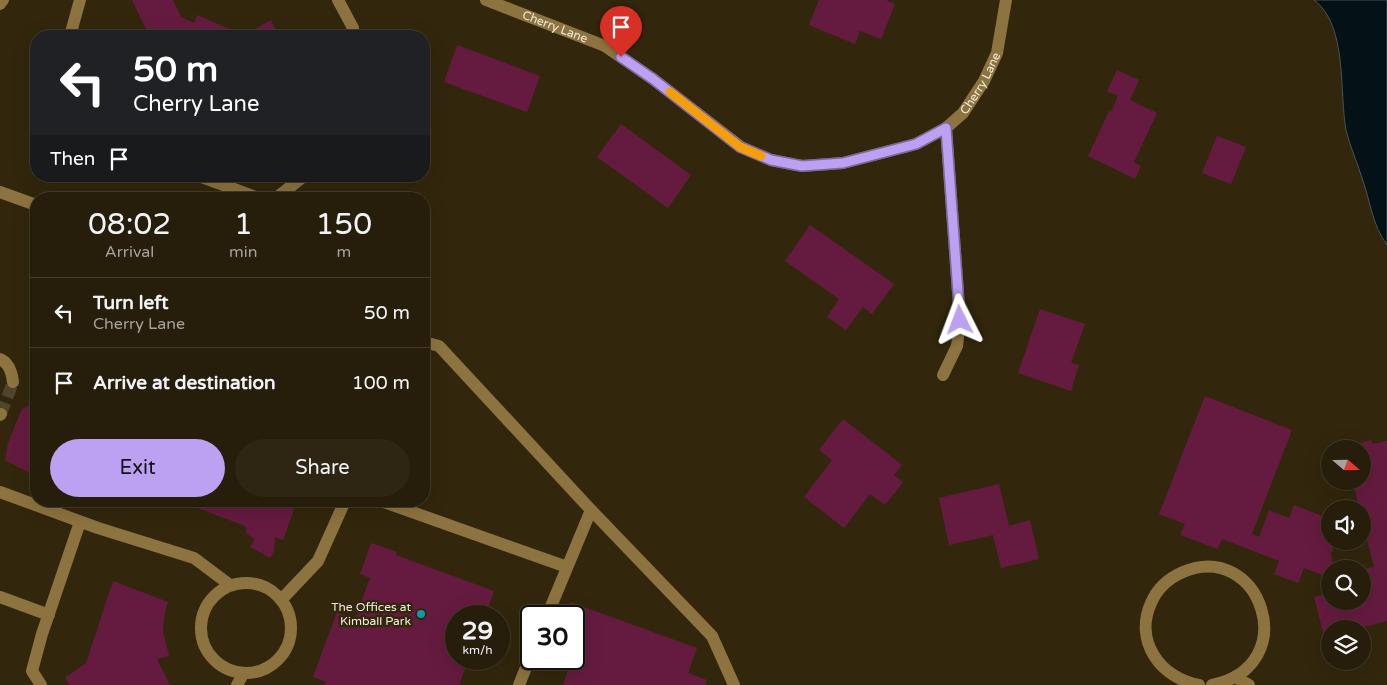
<!DOCTYPE html>
<html lang="en">
<head>
<meta charset="utf-8">
<style>
	body { margin:0; font-family:"Varela Round",sans-serif; background:#2e2613; color:#f1f3f6; height:100vh; display:flex; flex-direction:column; font-size:19px; white-space:nowrap }
	* { box-sizing:border-box; margin:0 }
	p { font-size:16px; color:#a4a29c }
	.icon { flex:none; width:28px; height:28px; fill:none; stroke:currentColor; stroke-width:2; stroke-linecap:round; stroke-linejoin:round }
	.map { position:relative; flex:1; overflow:hidden }
	.sheet { position:absolute; left:30px; top:192px; width:400px; height:315px; display:flex; flex-direction:column; background:#261d0a; border-radius:20px; box-shadow:0 5px 20px #0002,0 0 0 1px #423b2b }
	.sheet>* { flex:none }
	.hud { position:absolute; left:30px; top:30px; width:400px; height:152px; border-radius:20px; box-shadow:0 5px 20px #0002,0 0 0 1px #423b2b; background:#202124; color:#fff; overflow:hidden }
	.needle { width:32px; rotate:110deg }
	.buttons { position:absolute; left:1321px; top:440px; display:grid; gap:10px }
	.buttons a { display:grid; place-items:center; width:50px; height:50px; border-radius:50%; background:#261d0a; box-shadow:0 5px 20px #0002,0 0 0 1px #423b2b; font-size:25px }
	.speed { position:absolute; left:445px; top:605px; display:flex; gap:10px; font-size:25px; font-weight:700; text-align:center }
	.speed>* { display:grid; place-content:center; width:65px; height:65px; border-radius:50%; background:#261d0a; box-shadow:0 5px 20px #0002,0 0 0 1px #423b2b; line-height:1 }
	.speed small { font-size:12px; font-weight:400 }
	.speed .limit { border:2px solid #111; border-radius:8px; background:#fff; color:#111 }
	.pin { position:absolute; display:grid; place-items:center; width:42px; height:42px; color:#fff; margin:-51px -21px; border-radius:50% 50% 50% 0; rotate:-45deg; box-shadow:0 0 5px #0007 }
	.pin .icon { rotate:45deg }
	.me { position:absolute; width:55px; margin:-28px; rotate:357deg; stroke-linejoin:round; filter:drop-shadow(0 0 4px #0008) }
	.turn { display:flex; align-items:center; gap:18px; height:105px; padding:0 20px; font-size:22px }
	.turn .icon { width:65px; height:65px; stroke-width:2.5 }
	.turn b { display:block; font-size:35px; line-height:42px }
	.then { display:flex; align-items:center; height:48px; padding:0 20px; background:#0003; gap:10px; font-size:19px }
	.eta { display:flex; justify-content:space-evenly; align-items:center; height:85px; text-align:center }
	.eta b { font-size:30px; font-weight:600; line-height:35px }
	.action { display:flex; gap:10px; margin-top:auto; padding:10px 20px }
	.action a { flex:1; height:58px; border-radius:30px; background:#bca0f2; color:#111; font-size:20px; font-weight:600; line-height:58px; text-align:center }
	.action a+a { background:#2e2613; color:#f1f3f6 }
	ul { padding:0; list-style:none }
	li { display:flex; align-items:center; gap:15px; height:70px; padding:0 20px; border-top:1px solid #423b2b }
	li div { flex:1 }
	li b { display:block; font-size:19px }
	li em { font-style:normal }
	.map>svg:first-child { display:block }
</style>
</head>
<body>
<div class="map">
<svg width="1387" height="685" viewBox="0 0 1387 685">
	<rect width="100%" height="100%" fill="#32270d"/>
	<path fill="#041116" stroke="#4b5351" d="M 1314,0 L 1387,0 L 1387,245 C 1372,224 1371,204 1363,181 C 1358,164 1350,147 1346,130 C 1339,93 1348,25 1314,0 Z"/>
	<g fill="#651b3f">
		<polygon points="132,0 173,0 181,17 194,23 197,15 232,30 230,35 234,36 145,36 147,31"/>
		<polygon points="819,0 886,0 895,4 881,39 860,31 855,44 809,25"/>
		<polygon points="271,20 277,32 282,29 287,36 293,32 296,36 242,36"/>
		<polygon points="457,45 540,76 527,112 444,82"/>
		<polygon points="1117,70 1139,80 1130,100 1157,113 1134,162 1141,166 1135,179 1088,156 1109,111 1111,112 1118,96 1107,91"/>
		<polygon points="621,124 691,175 668,208 597,157"/>
		<polygon points="1217,136 1246,147 1231,184 1202,173"/>
		<polygon points="810,225 894,284 872,314 863,307 846,330 827,317 839,299 785,261"/>
		<polygon points="1040,309 1085,324 1071,363 1079,365 1071,391 1018,373"/>
		<polygon points="36,390 36,470 33,469 30,473 5,460 8,443 22,409 30,405"/>
		<polygon points="1205,396 1292,430 1252,534 1259,537 1269,510 1289,518 1294,505 1330,519 1325,532 1330,534 1330,541 1336,541 1331,554 1334,569 1330,569 1330,601 1362,601 1362,584 1367,583 1364,569 1374,567 1362,521 1362,509 1359,509 1353,481 1362,481 1362,449 1344,449 1344,447 1371,440 1372,444 1387,441 1387,621 1356,629 1330,629 1330,635 1324,637 1314,597 1329,593 1325,576 1304,568 1298,583 1274,574 1279,561 1222,539 1218,549 1180,535 1185,524 1159,514"/>
		<polygon points="843,419 902,465 894,475 903,482 885,505 870,494 844,528 804,497 832,460 819,450"/>
		<polygon points="999,484 1009,526 1030,520 1039,559 1001,568 993,535 949,545 939,498"/>
		<polygon points="179,501 297,501 283,540 275,537 274,551 270,558 250,547 255,539 247,534 245,526"/>
		<polygon points="371,543 397,552 396,555 494,591 485,616 456,616 456,659 469,659 459,685 324,685 326,682 313,677 337,612 355,619 370,578 360,574"/>
		<polygon points="113,581 168,602 165,612 163,631 169,656 157,659 170,685 70,685 65,678 86,663"/>
		<polygon points="570,602 697,648 688,673 707,680 705,685 563,685 572,659 574,659 574,654 580,637 574,634 574,616 564,616"/>
	</g>
	<g fill="none" stroke-linecap="round" stroke-linejoin="round">
		<polyline stroke="#4f452c" stroke-width="12" stroke-dasharray="12 6" stroke-linecap="butt" points="1,414 13,382"/>
		<g stroke="#8d733f" stroke-width="12">
			<polyline points="338,0 353,28 351,36"/>
			<path id="s1" d="M 486,0 L 605,46 L 653,79 L 741,147 L 771,160 L 802,166 L 843,163 L 916,144 L 946,128 L 963,113 L 984,81 L 997,53 L 1006,0"/>
			<polyline points="0,4 3,0"/>
			<polyline points="70,36 80,0"/>
			<polyline points="199,176 261,199"/>
			<polyline points="0,192 36,205"/>
			<polyline points="275,199 304,176"/>
			<polyline points="424,342 439,346 591,510 712,636 734,685"/>
			<path d="M 0,359 C 9,363 12,373 13,382"/>
			<polyline points="943,375 957,346 960,320 946,128"/>
			<polyline points="0,415 1,414"/>
			<polyline points="0,492 98,528 194,558 230,585"/>
			<polyline points="381,501 567,567"/>
			<circle cx="246" cy="628" r="45"/>
			<polyline points="0,597 49,615"/>
			<polyline points="282,599 318,561 345,501"/>
			<polyline points="547,616 591,510"/>
			<polyline points="1235,677 1249,685"/>
			<polyline points="41,685 32,671 42,634 80,522"/>
			<polyline points="237,685 243,674"/>
			<polyline points="519,685 531,655"/>
			<path d="M 1199,685 C 1160,678 1134,641 1151,603 C 1157,589 1169,578 1183,572 C 1260,539 1305,666 1212,685"/>
		</g>
	</g>
	<g fill="none" stroke-linecap="round" stroke-linejoin="round">
		<g stroke="#7a689d" stroke-width="12">
			<polyline id="route" points="621,57 653,79 740,147 771,160 802,166 843,163 916,144 946,128 960,320"/>
		</g>
		<use href="#route" stroke="#bca0f2" stroke-width="9"/>
		<polyline stroke="#f59e0b" stroke-width="9" points="670,92 740,147 761,156"/>
	</g>
	<circle fill="#0f9aa8" stroke="#32270d" stroke-width="2" cx="421" cy="614" r="5"/>
	<g text-anchor="middle" stroke-width="5" stroke-linejoin="round" paint-order="stroke">
		<g font-size="12" fill="#f2ecdc" stroke="#32270d">
			<text dy="4" stroke="none"><textPath href="#s1" startOffset="74">Cherry Lane</textPath></text>
			<text dy="4" stroke="none"><textPath href="#s1" startOffset="569">Cherry Lane</textPath></text>
		</g>
		<g font-size="12" fill="#f2ecdc" stroke="#32270d" text-anchor="end">
			<text x="411" y="611">The Offices at<tspan x="411" dy="14">Kimball Park</tspan></text>
		</g>
	</g>
</svg>
<div class="buttons">
<a><svg class="needle" viewBox="-14 -14 28 28"><path d="M0-13l5 13h-10z" fill="#e53935"/><path d="M0 13l5-13h-10z" fill="#a4a29c"/></svg></a>
<a><svg class="icon" aria-label="sound" viewBox="0 0 24 24"><path d="M4 9h4l5-4v14l-5-4H4zM17 9q2 3 0 6"/></svg></a>
<a><svg class="icon" aria-label="search" viewBox="0 0 24 24"><circle cx="10" cy="10" r="6"/><path d="M15 15l6 6"/></svg></a>
<a><svg class="icon" aria-label="layers" viewBox="0 0 24 24"><path d="M12 4l9 5-9 5-9-5zM3 14l9 5 9-5"/></svg></a>
</div>
<div class="speed"><div>29<small>km/h</small></div><div class="limit">30</div></div>
<div class="pin" style="left:621px;top:57px;background:#d93025"><svg class="icon" aria-label="arrive" viewBox="0 0 24 24"><path d="M6 21V4h12l-3 4 3 4H6"/></svg></div>
<svg class="me" style="left:960px;top:320px" viewBox="-20 -20 40 40"><path d="M0-17L14 15 0 8-14 15z" fill="#bca0f2" stroke="#fff" stroke-width="4"/></svg>
<div class="hud">
<div class="turn"><svg class="icon" aria-label="left" viewBox="0 0 24 24"><path d="M17 20v-9H6M10 6l-5 5 5 5"/></svg><div><b>50 m</b>Cherry Lane</div></div>
<div class="then">Then<svg class="icon" aria-label="arrive" viewBox="0 0 24 24"><path d="M6 21V4h12l-3 4 3 4H6"/></svg></div>
</div>
<section class="sheet">
<div class="eta">
<div><b>08:02</b><p>Arrival</p></div>
<div><b>1</b><p>min</p></div>
<div><b>150</b><p>m</p></div>
</div>
<ul>
<li><svg class="icon" aria-label="left" viewBox="0 0 24 24"><path d="M17 20v-9H6M10 6l-5 5 5 5"/></svg><div><b>Turn left</b><p>Cherry Lane</p></div><em>50 m</em></li>
<li><svg class="icon" aria-label="arrive" viewBox="0 0 24 24"><path d="M6 21V4h12l-3 4 3 4H6"/></svg><div><b>Arrive at destination</b></div><em>100 m</em></li>
</ul>
<div class="action"><a>Exit</a><a>Share</a></div>
</section>
</div>
</body>
</html>
